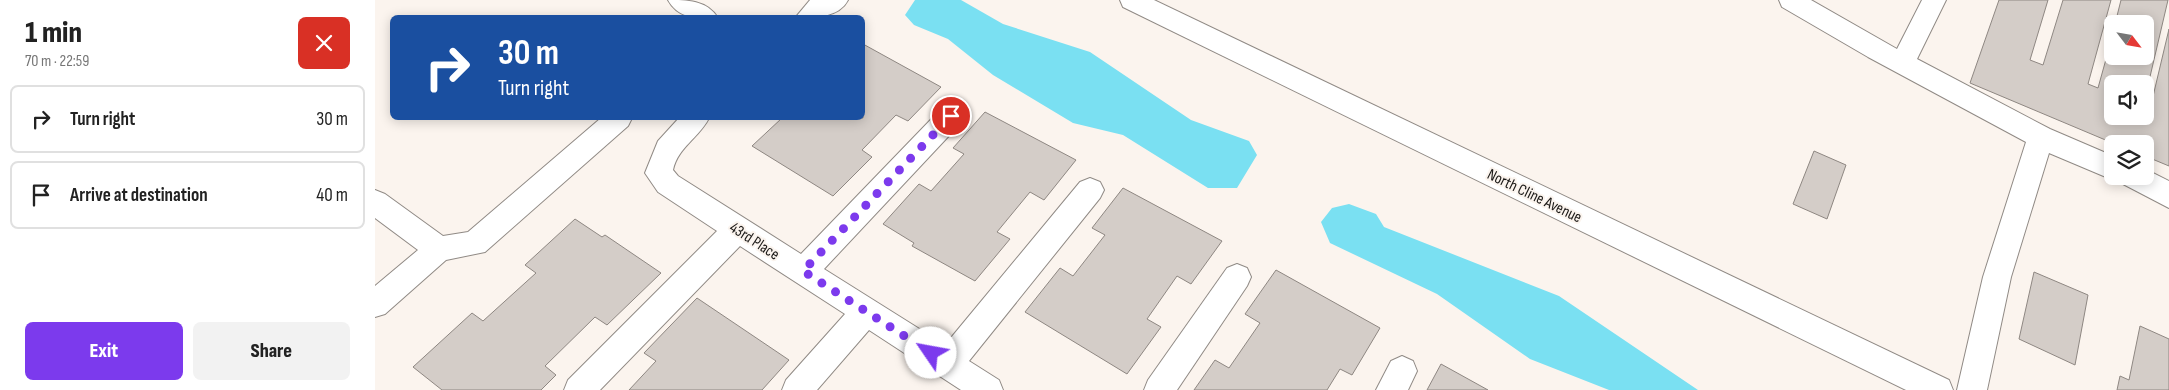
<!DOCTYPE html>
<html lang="en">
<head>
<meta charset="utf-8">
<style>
	body { margin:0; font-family:"Sofia Sans Condensed",sans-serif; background:#f2f2f2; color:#222; height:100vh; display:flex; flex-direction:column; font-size:19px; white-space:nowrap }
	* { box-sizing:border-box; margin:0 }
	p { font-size:16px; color:#767676 }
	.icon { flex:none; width:28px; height:28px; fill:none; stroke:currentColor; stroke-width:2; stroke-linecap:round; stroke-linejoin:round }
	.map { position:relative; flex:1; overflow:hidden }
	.details { display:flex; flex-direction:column; background:#fff; width:375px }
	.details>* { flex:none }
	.top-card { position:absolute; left:15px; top:15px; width:475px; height:105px; border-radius:8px; box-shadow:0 2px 12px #0003; background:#1a4fa0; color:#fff; overflow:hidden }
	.needle { width:32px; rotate:121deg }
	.controls { position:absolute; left:1729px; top:15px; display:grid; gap:10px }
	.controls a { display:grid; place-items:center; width:50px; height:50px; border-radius:8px; background:#fff; box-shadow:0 2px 12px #0003; font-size:25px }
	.pin { position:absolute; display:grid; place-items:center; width:42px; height:42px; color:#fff; margin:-21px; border:2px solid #fff; border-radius:50%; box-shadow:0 1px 5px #0007 }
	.me { position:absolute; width:55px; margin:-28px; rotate:303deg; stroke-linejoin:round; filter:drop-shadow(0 0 4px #0008) }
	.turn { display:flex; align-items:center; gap:18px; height:105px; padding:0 25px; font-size:22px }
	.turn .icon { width:65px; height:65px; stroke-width:2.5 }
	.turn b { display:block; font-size:35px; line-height:42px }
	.round { display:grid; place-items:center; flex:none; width:52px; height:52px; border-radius:8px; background:#f2f2f2 }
	.headline { display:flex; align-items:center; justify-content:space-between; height:85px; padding:0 25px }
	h1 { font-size:30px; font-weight:800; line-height:38px }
	.primary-button { display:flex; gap:10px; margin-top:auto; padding:10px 25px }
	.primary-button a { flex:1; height:58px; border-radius:8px; background:#7c3aed; color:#fff; font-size:20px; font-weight:800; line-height:58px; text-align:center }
	.primary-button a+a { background:#f2f2f2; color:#222 }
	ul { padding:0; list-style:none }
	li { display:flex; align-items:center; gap:15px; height:68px; margin:0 10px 8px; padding:0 15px; border:2px solid #e0e0e0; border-radius:8px }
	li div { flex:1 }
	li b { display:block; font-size:19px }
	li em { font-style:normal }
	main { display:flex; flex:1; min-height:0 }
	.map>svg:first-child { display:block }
</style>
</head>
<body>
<main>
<section class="details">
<div class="headline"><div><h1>1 min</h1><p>70 m · 22:59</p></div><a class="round" style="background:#d93025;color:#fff"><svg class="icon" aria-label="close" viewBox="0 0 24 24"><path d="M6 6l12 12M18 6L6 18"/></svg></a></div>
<ul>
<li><svg class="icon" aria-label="right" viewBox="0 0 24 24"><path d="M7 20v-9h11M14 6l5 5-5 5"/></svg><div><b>Turn right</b></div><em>30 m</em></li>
<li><svg class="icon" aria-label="arrive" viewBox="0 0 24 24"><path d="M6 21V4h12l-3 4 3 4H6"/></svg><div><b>Arrive at destination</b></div><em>40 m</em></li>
</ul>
<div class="primary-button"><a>Exit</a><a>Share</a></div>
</section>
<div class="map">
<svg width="1794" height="390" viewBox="0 0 1794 390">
	<rect width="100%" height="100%" fill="#fbf4ee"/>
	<g fill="#7ae0f2">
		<polygon points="540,0 586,0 628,24 715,52 816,120 874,141 882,155 862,188 833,188 748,135 698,123 618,75 573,39 539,25 530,15"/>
		<polygon points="974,204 1001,214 1009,227 1184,296 1323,390 1234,390 1155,359 1062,294 955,243 946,222 957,208"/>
	</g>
	<g fill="#d4cdc8" stroke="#8e8782">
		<polygon points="1624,0 1673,0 1655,60 1668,65 1688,0 1736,0 1713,84 1723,88 1738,34 1738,56 1770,56 1770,24 1740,24 1746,0 1793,0 1770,98 1770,84 1738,84 1738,116 1770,116 1770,107 1775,109 1794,29 1794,166 1770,156 1770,144 1740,144 1595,83"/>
		<polygon points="488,44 566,87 533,121 521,115 487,150 497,157 458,196 377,146 407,118 488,118"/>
		<polygon points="610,112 701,160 669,200 655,192 622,232 635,239 600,281 537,246 539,243 508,224 544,184 556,191 589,154 578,148"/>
		<polygon points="1439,151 1471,165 1452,219 1418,204"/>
		<polygon points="748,188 847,241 816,284 802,276 772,319 786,327 752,374 650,312 685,268 698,276 730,235 717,228"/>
		<polygon points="200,219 227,237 230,235 286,273 232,325 220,317 170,366 181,375 166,390 67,390 38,367 97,313 108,321 161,273 150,265"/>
		<polygon points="901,270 1005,328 977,375 965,369 952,390 819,390 840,360 854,368 885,323 870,314"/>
		<polygon points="1659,272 1713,295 1700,365 1644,339"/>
		<polygon points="322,298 414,360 387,390 254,390 281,361 269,353"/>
		<polygon points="1765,326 1794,339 1794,390 1742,390 1745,376 1754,380"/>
		<polygon points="1066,364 1113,390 1052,390"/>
	</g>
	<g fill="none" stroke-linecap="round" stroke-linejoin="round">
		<g stroke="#908a85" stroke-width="2">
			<g id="minor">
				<path d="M 293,0 C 312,0 332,0 343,18 C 323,18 304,20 293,0 Z"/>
				<path d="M 435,0 L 473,0 C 464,18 438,18 420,18 Z"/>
				<polygon points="745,0 779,0 1574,380 1578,390 1531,390 748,7"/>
				<polygon points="1404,0 1436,0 1522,49 1547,0 1571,0 1542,59 1675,129 1738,156 1738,176 1770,176 1770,169 1794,181 1794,208 1748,184 1745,177 1738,180 1674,153 1636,277 1612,390 1582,390 1608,277 1651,142 1493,57 1407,7"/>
				<path d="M 576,105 L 585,108 L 589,116 L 585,124 L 449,269 L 570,345 L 705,182 L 715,178 L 725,182 L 729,190 L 725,198 L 594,361 L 624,380 L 628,390 L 586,390 L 494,330 L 442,390 L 407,390 L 411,380 L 470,314 L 365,246 L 225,390 L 189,390 L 193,380 L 342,231 L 283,192 L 270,173 L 283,141 L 304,118 L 334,118 C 324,138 303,147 298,170 L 303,176 L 426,254 L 567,108 Z"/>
				<polygon points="226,118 257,118 253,126 110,252 71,260 10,314 0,317 0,286 43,250 0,218 0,190 10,194 68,236 93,232"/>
				<polygon points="862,264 872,268 876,277 872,286 802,390 769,390 773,380 852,268"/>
				<polygon points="1027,356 1038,361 1042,371 1033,390 1001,390 1016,361"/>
			</g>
		</g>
		<use href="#minor" fill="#fff" fill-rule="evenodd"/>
	</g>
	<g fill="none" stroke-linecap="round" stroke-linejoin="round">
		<polyline stroke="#7c3aed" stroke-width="9" stroke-dasharray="0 16.2" points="556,353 428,271 576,116"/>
	</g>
	<g text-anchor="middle" stroke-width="4" stroke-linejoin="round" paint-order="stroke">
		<g font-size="16" fill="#191715" stroke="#fbf4ee">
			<text transform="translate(1160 195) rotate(26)" y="6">North Cline Avenue</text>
			<text transform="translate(380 240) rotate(33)" y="6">43rd Place</text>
		</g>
	</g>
</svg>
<div class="controls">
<a><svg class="needle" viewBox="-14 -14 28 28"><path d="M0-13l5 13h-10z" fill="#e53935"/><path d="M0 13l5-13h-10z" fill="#767676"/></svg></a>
<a><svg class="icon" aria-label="sound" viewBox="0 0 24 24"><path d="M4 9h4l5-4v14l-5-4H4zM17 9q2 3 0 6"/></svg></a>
<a><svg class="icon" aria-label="layers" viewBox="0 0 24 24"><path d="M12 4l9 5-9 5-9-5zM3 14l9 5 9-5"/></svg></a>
</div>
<div class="pin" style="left:576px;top:116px;background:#d93025"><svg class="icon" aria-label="arrive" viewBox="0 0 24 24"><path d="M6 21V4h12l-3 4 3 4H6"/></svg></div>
<svg class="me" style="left:556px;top:353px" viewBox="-20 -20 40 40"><circle r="19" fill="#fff"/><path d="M0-13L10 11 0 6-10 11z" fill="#7c3aed"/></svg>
<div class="top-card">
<div class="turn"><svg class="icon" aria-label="right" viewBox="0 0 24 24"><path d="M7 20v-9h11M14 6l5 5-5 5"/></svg><div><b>30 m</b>Turn right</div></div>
</div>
</div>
</main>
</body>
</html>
